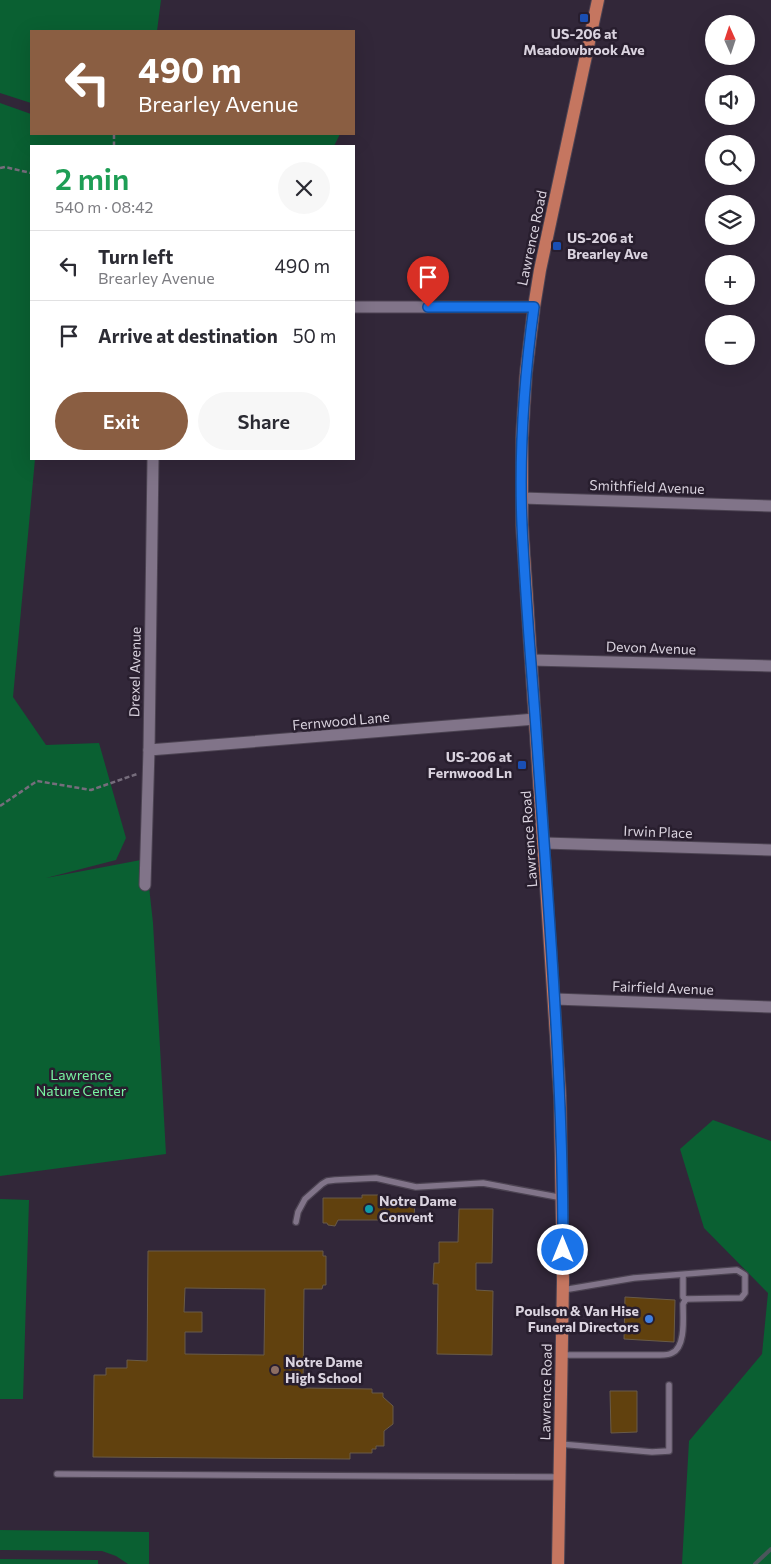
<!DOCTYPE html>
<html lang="en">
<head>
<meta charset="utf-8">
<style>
	body { margin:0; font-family:Commissioner,sans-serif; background:#f7f7f7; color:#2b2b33; height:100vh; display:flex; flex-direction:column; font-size:19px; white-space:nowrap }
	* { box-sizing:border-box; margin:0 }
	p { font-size:16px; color:#7c7c81 }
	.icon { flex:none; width:28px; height:28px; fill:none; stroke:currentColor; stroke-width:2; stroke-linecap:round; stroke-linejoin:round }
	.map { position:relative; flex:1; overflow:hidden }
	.sheet { position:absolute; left:30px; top:145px; width:325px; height:315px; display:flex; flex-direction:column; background:#fff; border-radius:0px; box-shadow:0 5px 20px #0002 }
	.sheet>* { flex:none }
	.guide { position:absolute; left:30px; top:30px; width:325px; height:105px; border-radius:0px; box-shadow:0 5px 20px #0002; background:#8a5e42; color:#fff; overflow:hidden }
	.needle { width:32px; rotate:357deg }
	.fabs { position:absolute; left:705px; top:15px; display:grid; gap:10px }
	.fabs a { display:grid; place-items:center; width:50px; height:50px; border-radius:50%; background:#fff; box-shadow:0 5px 20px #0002; font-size:25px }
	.pin { position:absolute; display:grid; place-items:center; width:42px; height:42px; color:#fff; margin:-51px -21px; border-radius:50% 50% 50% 0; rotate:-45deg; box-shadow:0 0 5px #0007 }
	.pin .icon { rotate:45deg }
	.me { position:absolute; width:55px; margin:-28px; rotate:0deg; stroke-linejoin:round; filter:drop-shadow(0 0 4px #0008) }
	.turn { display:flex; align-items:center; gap:18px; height:105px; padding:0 25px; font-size:22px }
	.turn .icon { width:65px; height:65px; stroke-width:2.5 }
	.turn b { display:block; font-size:35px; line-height:42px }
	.round { display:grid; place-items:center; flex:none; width:52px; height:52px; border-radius:26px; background:#f7f7f7 }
	.head { display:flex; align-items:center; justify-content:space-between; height:85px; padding:0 25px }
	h1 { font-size:30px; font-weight:600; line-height:38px; color:#1e9e55 }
	.button { display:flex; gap:10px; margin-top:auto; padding:10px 25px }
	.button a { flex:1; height:58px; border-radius:30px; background:#8a5e42; color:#fff; font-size:20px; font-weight:600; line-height:58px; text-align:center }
	.button a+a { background:#f7f7f7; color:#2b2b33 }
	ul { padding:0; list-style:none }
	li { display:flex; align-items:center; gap:15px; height:70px; padding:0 25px; border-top:1px solid #e1e1e2 }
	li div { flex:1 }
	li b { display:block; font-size:19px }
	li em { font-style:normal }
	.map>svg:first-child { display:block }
</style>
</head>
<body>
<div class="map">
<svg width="771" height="1564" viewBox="0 0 771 1564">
	<rect width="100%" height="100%" fill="#322739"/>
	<g fill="#0a6032">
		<polygon points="0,0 161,0 157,31 31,31 31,103 0,93"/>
		<polygon points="0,103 31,114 31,134 340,134 334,146 31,146 31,459 35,459 13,697 46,745 99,743 126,838 116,860 46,878 146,859 153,923 166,1154 0,1176"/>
		<polygon points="713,1120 771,1141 771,1564 682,1564 689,1441 762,1354 768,1293 704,1228 680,1149"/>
		<polygon points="0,1199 29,1200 23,1399 0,1399"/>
		<polygon points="0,1530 149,1532 149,1564 128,1564 116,1556 102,1551 0,1550"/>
		<polygon points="0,1559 98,1560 98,1564 0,1564"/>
	</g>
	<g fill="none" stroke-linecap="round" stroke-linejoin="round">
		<polyline stroke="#4a565b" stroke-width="4" points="755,1564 771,1549"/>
	</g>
	<g fill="#61410e" stroke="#695b48" fill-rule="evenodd">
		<polygon points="362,1195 383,1195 382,1198 415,1198 414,1220 338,1220 335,1226 328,1225 327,1223 323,1223 323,1198 362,1198"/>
		<polygon points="459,1209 493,1209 492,1263 476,1263 476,1290 493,1291 492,1355 437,1354 438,1284 433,1284 434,1263 439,1263 439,1242 458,1242"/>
		<path d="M 148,1251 L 323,1251 L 323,1256 L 326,1256 L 326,1285 L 323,1285 L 322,1289 L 304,1289 L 303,1388 L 372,1389 L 372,1393 L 383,1393 L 383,1397 L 393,1406 L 393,1424 L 384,1431 L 384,1446 L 376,1446 L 376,1449 L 372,1449 L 372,1453 L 350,1453 L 350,1459 L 93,1457 L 94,1375 L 106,1375 L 106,1368 L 127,1368 L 127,1360 L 147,1361 ZM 185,1288 L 265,1289 L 264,1355 L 185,1354 L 185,1332 L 202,1332 L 202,1312 L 184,1312 Z"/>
		<polygon points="625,1297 675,1300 674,1342 624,1339"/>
		<polygon points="610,1391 637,1391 637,1432 611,1433"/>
	</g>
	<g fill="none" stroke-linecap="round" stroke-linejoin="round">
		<g stroke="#4c4352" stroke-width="8">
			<g id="lane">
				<polyline points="296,1222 298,1212 305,1199 322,1184 327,1181 335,1180 376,1178 416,1187 483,1183 563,1198"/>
				<polyline points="563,1290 634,1278 737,1270 745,1275 745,1293 741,1298 686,1299 683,1297 683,1275"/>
				<path d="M 561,1355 L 660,1355 C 664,1355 669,1355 672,1353 C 686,1347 683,1317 683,1304 L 686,1299"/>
				<polyline points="560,1444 652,1452 669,1451 669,1385"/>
				<polyline points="57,1474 560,1477"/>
			</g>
		</g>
		<g stroke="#4c4352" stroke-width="13">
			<g id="street">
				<polyline points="354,307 534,307"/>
				<polyline points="522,498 771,506"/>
				<polyline points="531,660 771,666"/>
				<polyline points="149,750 535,719"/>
				<polyline points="544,843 771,850"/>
				<polyline points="145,885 149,750 153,459"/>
				<polyline points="555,999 771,1007"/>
			</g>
		</g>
		<g stroke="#4c4352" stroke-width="14">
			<polyline id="primary" points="558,1564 563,1281 560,1096 522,525 522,438 526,373 534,307 540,270 598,0"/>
		</g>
		<g stroke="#766d7c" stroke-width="2.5" stroke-dasharray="5 2.5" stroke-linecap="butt">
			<polyline points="114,134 114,146"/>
			<polyline points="0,168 5,167 31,173"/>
			<polyline points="0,806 37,781 91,790 137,774"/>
		</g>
		<use href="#lane" stroke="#817489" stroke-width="5.5"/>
		<use href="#street" stroke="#817489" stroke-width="11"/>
		<use href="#primary" stroke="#c57660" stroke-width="12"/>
	</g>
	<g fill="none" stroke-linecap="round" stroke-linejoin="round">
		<g stroke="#114b97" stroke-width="12">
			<path id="route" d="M 428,307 L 534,307 C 524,379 519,452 522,525 C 525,593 531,661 536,729 C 548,902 563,1076 563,1250"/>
		</g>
		<use href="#route" stroke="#1a73e8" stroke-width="9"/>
	</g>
	<g fill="#1a4fb4" stroke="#281e2e" stroke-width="2">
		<rect x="579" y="13" width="10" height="10" rx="2.5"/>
		<rect x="552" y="241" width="10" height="10" rx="2.5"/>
		<rect x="517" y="760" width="10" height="10" rx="2.5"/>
	</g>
	<circle fill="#0f9aa8" stroke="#281e2e" stroke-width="2" cx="369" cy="1209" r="5"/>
	<circle fill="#3f7fe0" stroke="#281e2e" stroke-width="2" cx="649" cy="1319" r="5"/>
	<circle fill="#8d6e63" stroke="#281e2e" stroke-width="2" cx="275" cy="1370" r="5"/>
	<g text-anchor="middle" stroke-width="5" stroke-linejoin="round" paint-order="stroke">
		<g font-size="14" font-weight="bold" fill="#dad3df" stroke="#281e2e" text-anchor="start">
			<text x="584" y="39" text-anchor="middle">US-206 at<tspan x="584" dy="16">Meadowbrook Ave</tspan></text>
			<text x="567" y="243">US-206 at<tspan x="567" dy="16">Brearley Ave</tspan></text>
			<text x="512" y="762" text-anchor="end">US-206 at<tspan x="512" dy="16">Fernwood Ln</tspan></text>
			<text x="379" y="1206">Notre Dame<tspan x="379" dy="16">Convent</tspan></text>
			<text x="639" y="1316" text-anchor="end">Poulson &amp; Van Hise<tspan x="639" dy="16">Funeral Directors</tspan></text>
			<text x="285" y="1367">Notre Dame<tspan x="285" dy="16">High School</tspan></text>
		</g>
		<g font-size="14" fill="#dad3df" stroke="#281e2e">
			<text transform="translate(532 238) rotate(-78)" y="5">Lawrence Road</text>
			<text transform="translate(647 487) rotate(2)" y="5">Smithfield Avenue</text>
			<text transform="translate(651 648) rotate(2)" y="5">Devon Avenue</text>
			<text transform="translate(135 672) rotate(-89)" y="5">Drexel Avenue</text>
			<text transform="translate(341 721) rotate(-5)" y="5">Fernwood Lane</text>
			<text transform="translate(658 832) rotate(2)" y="5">Irwin Place</text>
			<text transform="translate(529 839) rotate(-94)" y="5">Lawrence Road</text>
			<text transform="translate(663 988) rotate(2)" y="5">Fairfield Avenue</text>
			<text transform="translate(546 1392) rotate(-89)" y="5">Lawrence Road</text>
		</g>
		<g font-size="14" fill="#78f3a2" stroke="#281e2e">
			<text x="81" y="1080">Lawrence<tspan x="81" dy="16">Nature Center</tspan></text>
		</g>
	</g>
</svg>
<div class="fabs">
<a><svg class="needle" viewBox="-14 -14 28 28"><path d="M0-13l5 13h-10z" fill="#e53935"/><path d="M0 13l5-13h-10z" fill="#7c7c81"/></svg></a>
<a><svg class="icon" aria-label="sound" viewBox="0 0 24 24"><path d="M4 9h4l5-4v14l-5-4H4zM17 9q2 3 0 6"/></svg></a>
<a><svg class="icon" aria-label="search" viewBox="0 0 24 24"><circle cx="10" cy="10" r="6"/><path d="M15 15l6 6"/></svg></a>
<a><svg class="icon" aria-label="layers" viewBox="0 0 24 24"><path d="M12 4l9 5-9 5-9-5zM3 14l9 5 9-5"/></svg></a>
<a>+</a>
<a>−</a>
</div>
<div class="pin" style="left:428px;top:307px;background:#d93025"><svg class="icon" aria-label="arrive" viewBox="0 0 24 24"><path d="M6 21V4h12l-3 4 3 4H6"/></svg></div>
<svg class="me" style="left:563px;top:1250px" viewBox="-20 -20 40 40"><circle r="17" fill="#1a73e8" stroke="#fff" stroke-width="3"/><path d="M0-11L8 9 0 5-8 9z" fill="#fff"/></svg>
<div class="guide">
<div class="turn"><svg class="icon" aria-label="left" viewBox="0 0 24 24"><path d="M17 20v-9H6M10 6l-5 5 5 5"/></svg><div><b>490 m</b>Brearley Avenue</div></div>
</div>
<section class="sheet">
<div class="head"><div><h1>2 min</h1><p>540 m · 08:42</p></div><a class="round"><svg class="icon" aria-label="close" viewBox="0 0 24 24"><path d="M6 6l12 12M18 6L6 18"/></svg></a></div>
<ul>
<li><svg class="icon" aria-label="left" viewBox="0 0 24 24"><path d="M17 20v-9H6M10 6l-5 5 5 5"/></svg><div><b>Turn left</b><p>Brearley Avenue</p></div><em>490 m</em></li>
<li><svg class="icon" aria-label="arrive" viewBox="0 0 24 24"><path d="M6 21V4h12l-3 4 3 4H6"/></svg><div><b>Arrive at destination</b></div><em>50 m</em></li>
</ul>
<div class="button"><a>Exit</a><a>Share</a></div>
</section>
</div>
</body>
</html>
